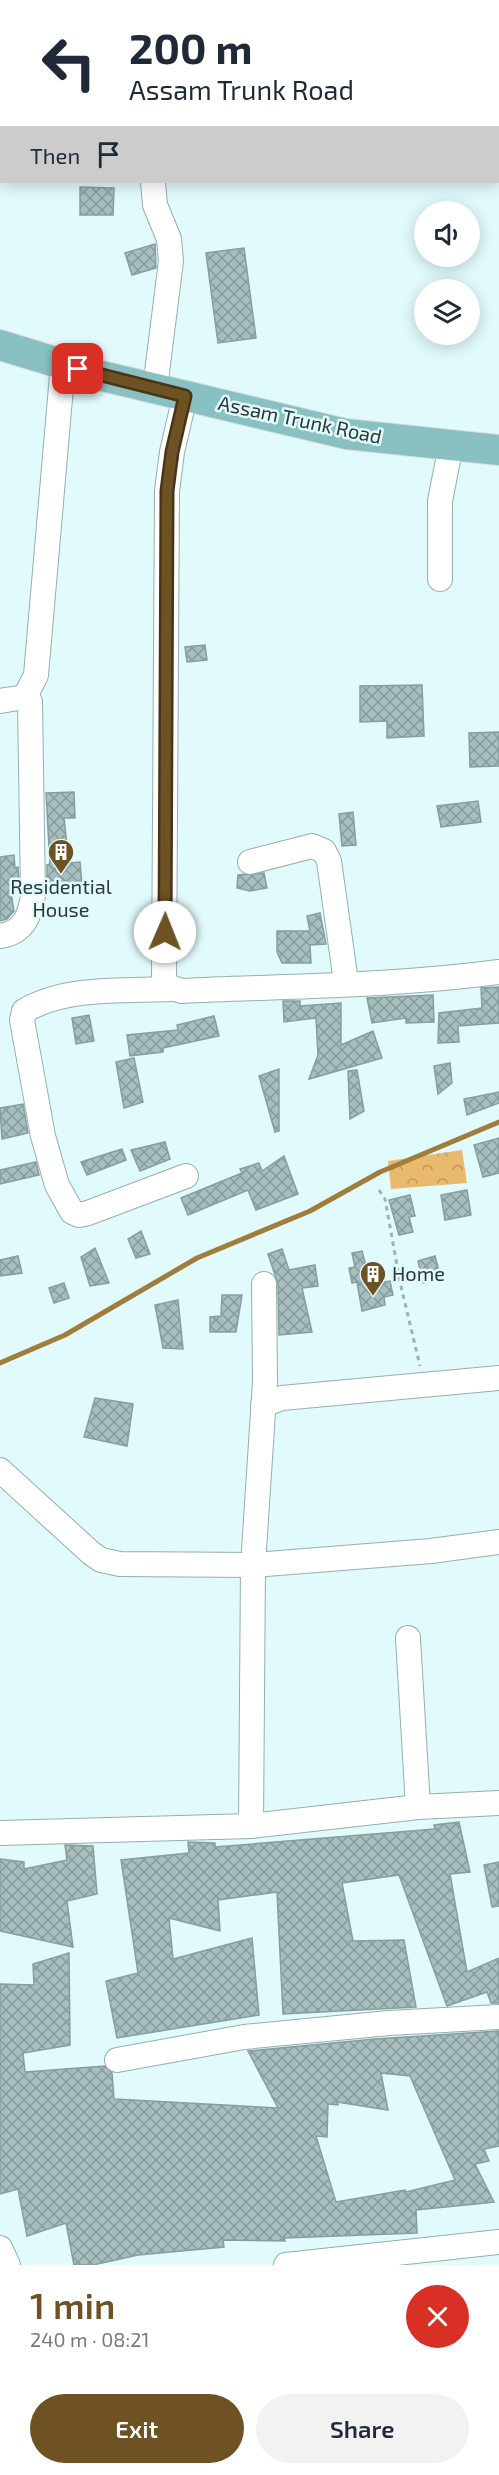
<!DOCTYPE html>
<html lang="en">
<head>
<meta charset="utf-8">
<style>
	body { margin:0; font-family:"Exo 2",sans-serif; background:#f2f2f3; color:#1f2937; height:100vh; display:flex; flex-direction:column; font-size:22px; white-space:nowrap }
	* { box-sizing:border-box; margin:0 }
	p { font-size:20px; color:#747a83 }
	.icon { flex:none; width:33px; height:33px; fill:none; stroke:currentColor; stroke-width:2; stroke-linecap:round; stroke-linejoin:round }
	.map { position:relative; height:2265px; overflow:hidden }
	.sheet { display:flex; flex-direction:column; background:#fff; flex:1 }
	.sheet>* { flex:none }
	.banner { position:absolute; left:0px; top:0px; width:500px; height:183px; box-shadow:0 3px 15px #0003; background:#fff; color:#1f2937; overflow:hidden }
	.fabs { position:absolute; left:414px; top:201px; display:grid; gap:12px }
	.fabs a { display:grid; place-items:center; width:66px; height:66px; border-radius:50%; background:#fff; box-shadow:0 3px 15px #0003; font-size:30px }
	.pin { position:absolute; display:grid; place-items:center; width:51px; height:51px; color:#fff; margin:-26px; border-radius:12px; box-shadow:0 3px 9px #0006 }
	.me { position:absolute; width:66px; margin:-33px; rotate:1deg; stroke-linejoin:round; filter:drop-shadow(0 0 4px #0008) }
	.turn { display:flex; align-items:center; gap:21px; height:126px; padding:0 30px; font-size:27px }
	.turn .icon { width:78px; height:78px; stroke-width:2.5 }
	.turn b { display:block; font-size:42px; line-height:51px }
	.then { display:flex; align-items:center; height:57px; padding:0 30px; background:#0003; gap:12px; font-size:22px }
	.round { display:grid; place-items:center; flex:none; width:63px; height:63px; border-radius:32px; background:#f2f2f3 }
	.headline { display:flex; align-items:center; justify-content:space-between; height:102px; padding:0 30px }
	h1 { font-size:36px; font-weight:600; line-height:45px; color:#6e5224 }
	.cta { display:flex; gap:12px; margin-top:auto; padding:12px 30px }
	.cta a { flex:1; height:69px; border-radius:36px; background:#6e5224; color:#fff; font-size:24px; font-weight:600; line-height:69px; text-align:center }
	.cta a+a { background:#f2f2f3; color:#1f2937 }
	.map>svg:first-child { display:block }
</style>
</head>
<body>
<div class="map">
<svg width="499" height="2265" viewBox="0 0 499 2265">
	<defs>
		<pattern id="forest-crowns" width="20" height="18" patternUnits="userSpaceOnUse" patternTransform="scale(1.5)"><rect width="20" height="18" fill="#e9b96e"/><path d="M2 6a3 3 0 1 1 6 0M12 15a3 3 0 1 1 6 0" fill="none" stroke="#bd975b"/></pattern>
		<pattern id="building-cross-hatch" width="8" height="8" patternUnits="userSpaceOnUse" patternTransform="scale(1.5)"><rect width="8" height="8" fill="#a6bebe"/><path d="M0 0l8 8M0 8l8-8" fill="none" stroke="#889b9b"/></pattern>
	</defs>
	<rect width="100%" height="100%" fill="#e1fafb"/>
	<polygon fill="url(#forest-crowns)" points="462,1150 467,1183 391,1189 388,1161"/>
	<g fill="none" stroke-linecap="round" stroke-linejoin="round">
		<polyline stroke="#a07d3b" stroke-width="5" points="0,1363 65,1335 197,1258 310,1211 380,1172 499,1122"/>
	</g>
	<g fill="url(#building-cross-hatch)" stroke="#879e9f" stroke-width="1.5" fill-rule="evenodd">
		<polygon points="80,187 114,188 113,215 80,215"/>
		<polygon points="155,244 156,268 132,275 125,253"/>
		<polygon points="244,248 256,338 218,343 206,253"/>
		<polygon points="205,645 207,660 187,662 185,647"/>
		<polygon points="422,685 424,736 387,738 387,721 360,722 360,686"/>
		<polygon points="499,732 499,766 470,767 469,733"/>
		<polygon points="74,792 75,818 64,818 69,863 80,862 82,884 47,887 47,865 50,864 46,793"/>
		<polygon points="478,801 481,822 441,827 437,806"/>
		<polygon points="353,812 356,845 342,846 339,814"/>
		<polygon points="14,855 15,868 18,867 19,886 10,887 14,911 7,919 0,921 0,857"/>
		<polygon points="264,873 267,888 250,891 237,888 238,875"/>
		<polygon points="320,913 326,944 310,945 311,963 282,963 277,952 277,931 310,931 307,916"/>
		<polygon points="499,987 499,1023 458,1026 459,1042 438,1043 439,1013 482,1008 481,988"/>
		<polygon points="433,995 434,1022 406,1023 406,1018 372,1023 367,998"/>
		<polygon points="283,1001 300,1001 300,1006 341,1003 341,1045 373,1031 382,1058 309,1079 318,1055 316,1018 284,1022"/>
		<polygon points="89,1015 94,1041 76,1044 72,1018"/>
		<polygon points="214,1016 219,1036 163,1048 163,1052 130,1056 127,1035 178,1030 177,1025"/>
		<polygon points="134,1058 143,1102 124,1108 116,1062"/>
		<polygon points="450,1063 452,1083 438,1094 434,1066"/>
		<polygon points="279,1069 279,1131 275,1132 259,1076"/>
		<polygon points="357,1070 364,1111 350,1119 348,1071"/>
		<polygon points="499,1092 499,1103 467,1115 464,1099"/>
		<polygon points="23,1104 28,1133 2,1139 0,1108"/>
		<polygon points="499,1138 499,1173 483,1177 474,1145"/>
		<polygon points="165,1142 170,1159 140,1171 131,1150"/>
		<polygon points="122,1149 126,1160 87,1175 81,1162"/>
		<polygon points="284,1156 298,1194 256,1210 248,1190 188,1215 181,1198 242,1173 240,1169 259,1163 262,1171"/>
		<polygon points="36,1162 39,1175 0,1184 0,1170"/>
		<polygon points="467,1190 471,1215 445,1220 441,1195"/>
		<polygon points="410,1195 415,1216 409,1217 413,1232 399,1235 389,1200"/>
		<polygon points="141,1231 150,1254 136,1258 128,1239"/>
		<polygon points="95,1248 109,1283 90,1286 81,1257"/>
		<polygon points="282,1249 289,1270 315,1265 318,1286 302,1288 312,1332 279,1335 278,1284 268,1254"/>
		<polygon points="362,1251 371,1284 390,1281 393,1295 384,1297 385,1305 362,1311 357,1282 352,1283 349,1268 355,1267 352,1253"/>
		<polygon points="18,1256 22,1273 0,1276 0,1260"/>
		<polygon points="435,1256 441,1279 423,1283 418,1261"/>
		<polygon points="64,1283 69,1298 54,1303 49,1288"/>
		<polygon points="222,1295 242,1295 236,1332 210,1332 210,1317 221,1316"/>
		<polygon points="178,1300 183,1349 163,1348 155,1305"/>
		<polygon points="95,1398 133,1404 127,1446 84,1437"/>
		<polygon points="459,1822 470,1872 450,1874 467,1972 499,1958 499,2003 491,2003 487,1992 447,2006 399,1875 342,1883 353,1941 404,1940 416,2007 283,2014 277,1892 218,1900 220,1931 169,1918 173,1959 252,1938 259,2015 117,2038 106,1981 138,1973 121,1860 189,1853 188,1842 215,1843 215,1847 435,1829 434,1825"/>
		<polygon points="65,1845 93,1846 97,1894 67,1901 73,1947 0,1931 0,1859 24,1862 24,1869 67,1860"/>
		<polygon points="499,1862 499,1906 492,1907 484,1865"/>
		<path d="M 69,1953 L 70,2045 L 23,2053 L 25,2072 L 105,2066 L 112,2073 L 114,2099 L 278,2108 L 248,2051 L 375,2039 L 499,2031 L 499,2146 L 484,2149 L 489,2161 L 475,2164 L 494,2202 L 416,2210 L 417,2233 L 284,2238 L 285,2241 L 223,2240 L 224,2247 L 138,2255 L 93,2265 L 74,2265 L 66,2223 L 27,2236 L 18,2189 L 0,2194 L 0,1984 L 34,1985 L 33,1964 ZM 381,2073 L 410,2076 L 455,2180 L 406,2192 L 405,2190 L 336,2202 L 316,2136 L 327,2137 L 328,2104 L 338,2105 L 337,2102 L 388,2110 Z"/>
	</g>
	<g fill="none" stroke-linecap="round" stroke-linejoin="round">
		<g stroke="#96aeae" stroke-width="26">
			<g id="minor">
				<polyline points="54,0 54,2"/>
				<polyline points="498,49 499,48"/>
				<polyline points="153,182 155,205 169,239 171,261 155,388"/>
				<path d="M 185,396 L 172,452 L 167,491 L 164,978 L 169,987 L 182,991 C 287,986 395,986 499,972"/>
				<polyline points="440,579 440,501 451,445"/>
				<polyline points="0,701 25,697 36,675 63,364"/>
				<polyline points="250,862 312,846 324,851 329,861 346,982"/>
				<path d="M 0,936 C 23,933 30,916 33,896 L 30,702 L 25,697"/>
				<path d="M 172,989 C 124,991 67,986 24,1011 L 22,1020 L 43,1136 L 57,1185 L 72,1212 L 79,1215 L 88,1213 L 186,1176"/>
				<polyline points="263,1405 282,1398 499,1378"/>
				<polyline points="0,1470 91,1553 101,1560 120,1564 253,1565 431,1551 499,1542"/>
				<polyline points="408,1638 418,1807"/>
				<polyline points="251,1826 253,1565 265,1382 264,1284"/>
				<polyline points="0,1833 251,1826 418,1807 499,1803"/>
				<polyline points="117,2060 244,2037 389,2023 499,2017"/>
				<polyline points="0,2248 8,2265"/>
				<polyline points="286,2265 499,2242"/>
			</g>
		</g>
		<g stroke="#d9dbdb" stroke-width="32">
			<polyline id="major" points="0,345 98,375 346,434 499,450"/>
		</g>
		<polyline stroke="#9fb2b3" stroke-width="3" stroke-dasharray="4.5 4.5" stroke-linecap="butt" points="379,1190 385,1199 400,1282 420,1366"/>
		<use href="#minor" stroke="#fff" stroke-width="24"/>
		<use href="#major" stroke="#89c0c2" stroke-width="30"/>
	</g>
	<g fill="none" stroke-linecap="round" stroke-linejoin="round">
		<g stroke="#483517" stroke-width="15">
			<polyline id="route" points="78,369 185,396 172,452 167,491 165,932"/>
		</g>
		<use href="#route" stroke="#6e5224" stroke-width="10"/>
	</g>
	<defs>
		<g id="building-pin" transform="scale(1.35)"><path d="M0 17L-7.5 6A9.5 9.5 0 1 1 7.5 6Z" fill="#6e5224" stroke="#e1fafb"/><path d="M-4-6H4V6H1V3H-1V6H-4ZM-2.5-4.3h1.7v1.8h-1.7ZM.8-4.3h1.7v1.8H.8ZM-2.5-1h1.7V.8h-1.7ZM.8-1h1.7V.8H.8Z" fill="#fff"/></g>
	</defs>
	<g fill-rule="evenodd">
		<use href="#building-pin" x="61" y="852"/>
		<use href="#building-pin" x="373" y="1274"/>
	</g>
	<g text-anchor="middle" stroke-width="5" stroke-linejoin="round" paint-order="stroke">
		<g font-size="20" fill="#2e3838" stroke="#e1fafb">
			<text transform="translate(300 420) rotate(12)" y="7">Assam Trunk Road</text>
		</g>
		<g font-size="20" fill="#2e3838" stroke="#e1fafb">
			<text x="61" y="894">Residential<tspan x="61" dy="23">House</tspan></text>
			<text x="392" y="1281" text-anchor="start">Home</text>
		</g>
	</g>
</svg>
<div class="fabs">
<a><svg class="icon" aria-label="sound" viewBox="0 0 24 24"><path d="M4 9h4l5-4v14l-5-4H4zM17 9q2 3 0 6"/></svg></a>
<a><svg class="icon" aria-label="layers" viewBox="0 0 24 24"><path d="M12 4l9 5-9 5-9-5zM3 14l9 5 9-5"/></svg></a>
</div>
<div class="pin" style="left:78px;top:369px;background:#d93025"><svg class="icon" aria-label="arrive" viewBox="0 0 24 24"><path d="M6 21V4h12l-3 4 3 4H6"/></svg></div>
<svg class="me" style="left:165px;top:932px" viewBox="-20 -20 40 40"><circle r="19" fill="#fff"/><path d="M0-13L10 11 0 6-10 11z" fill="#6e5224"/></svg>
<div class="banner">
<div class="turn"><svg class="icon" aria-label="left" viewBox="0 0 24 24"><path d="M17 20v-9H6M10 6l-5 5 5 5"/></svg><div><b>200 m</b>Assam Trunk Road</div></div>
<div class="then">Then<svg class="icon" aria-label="arrive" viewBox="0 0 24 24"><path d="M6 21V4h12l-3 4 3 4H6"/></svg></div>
</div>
</div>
<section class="sheet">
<div class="headline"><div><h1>1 min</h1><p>240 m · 08:21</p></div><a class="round" style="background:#d93025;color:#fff"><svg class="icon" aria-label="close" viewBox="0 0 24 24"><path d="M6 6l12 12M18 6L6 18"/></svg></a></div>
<div class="cta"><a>Exit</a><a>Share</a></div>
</section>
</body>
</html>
